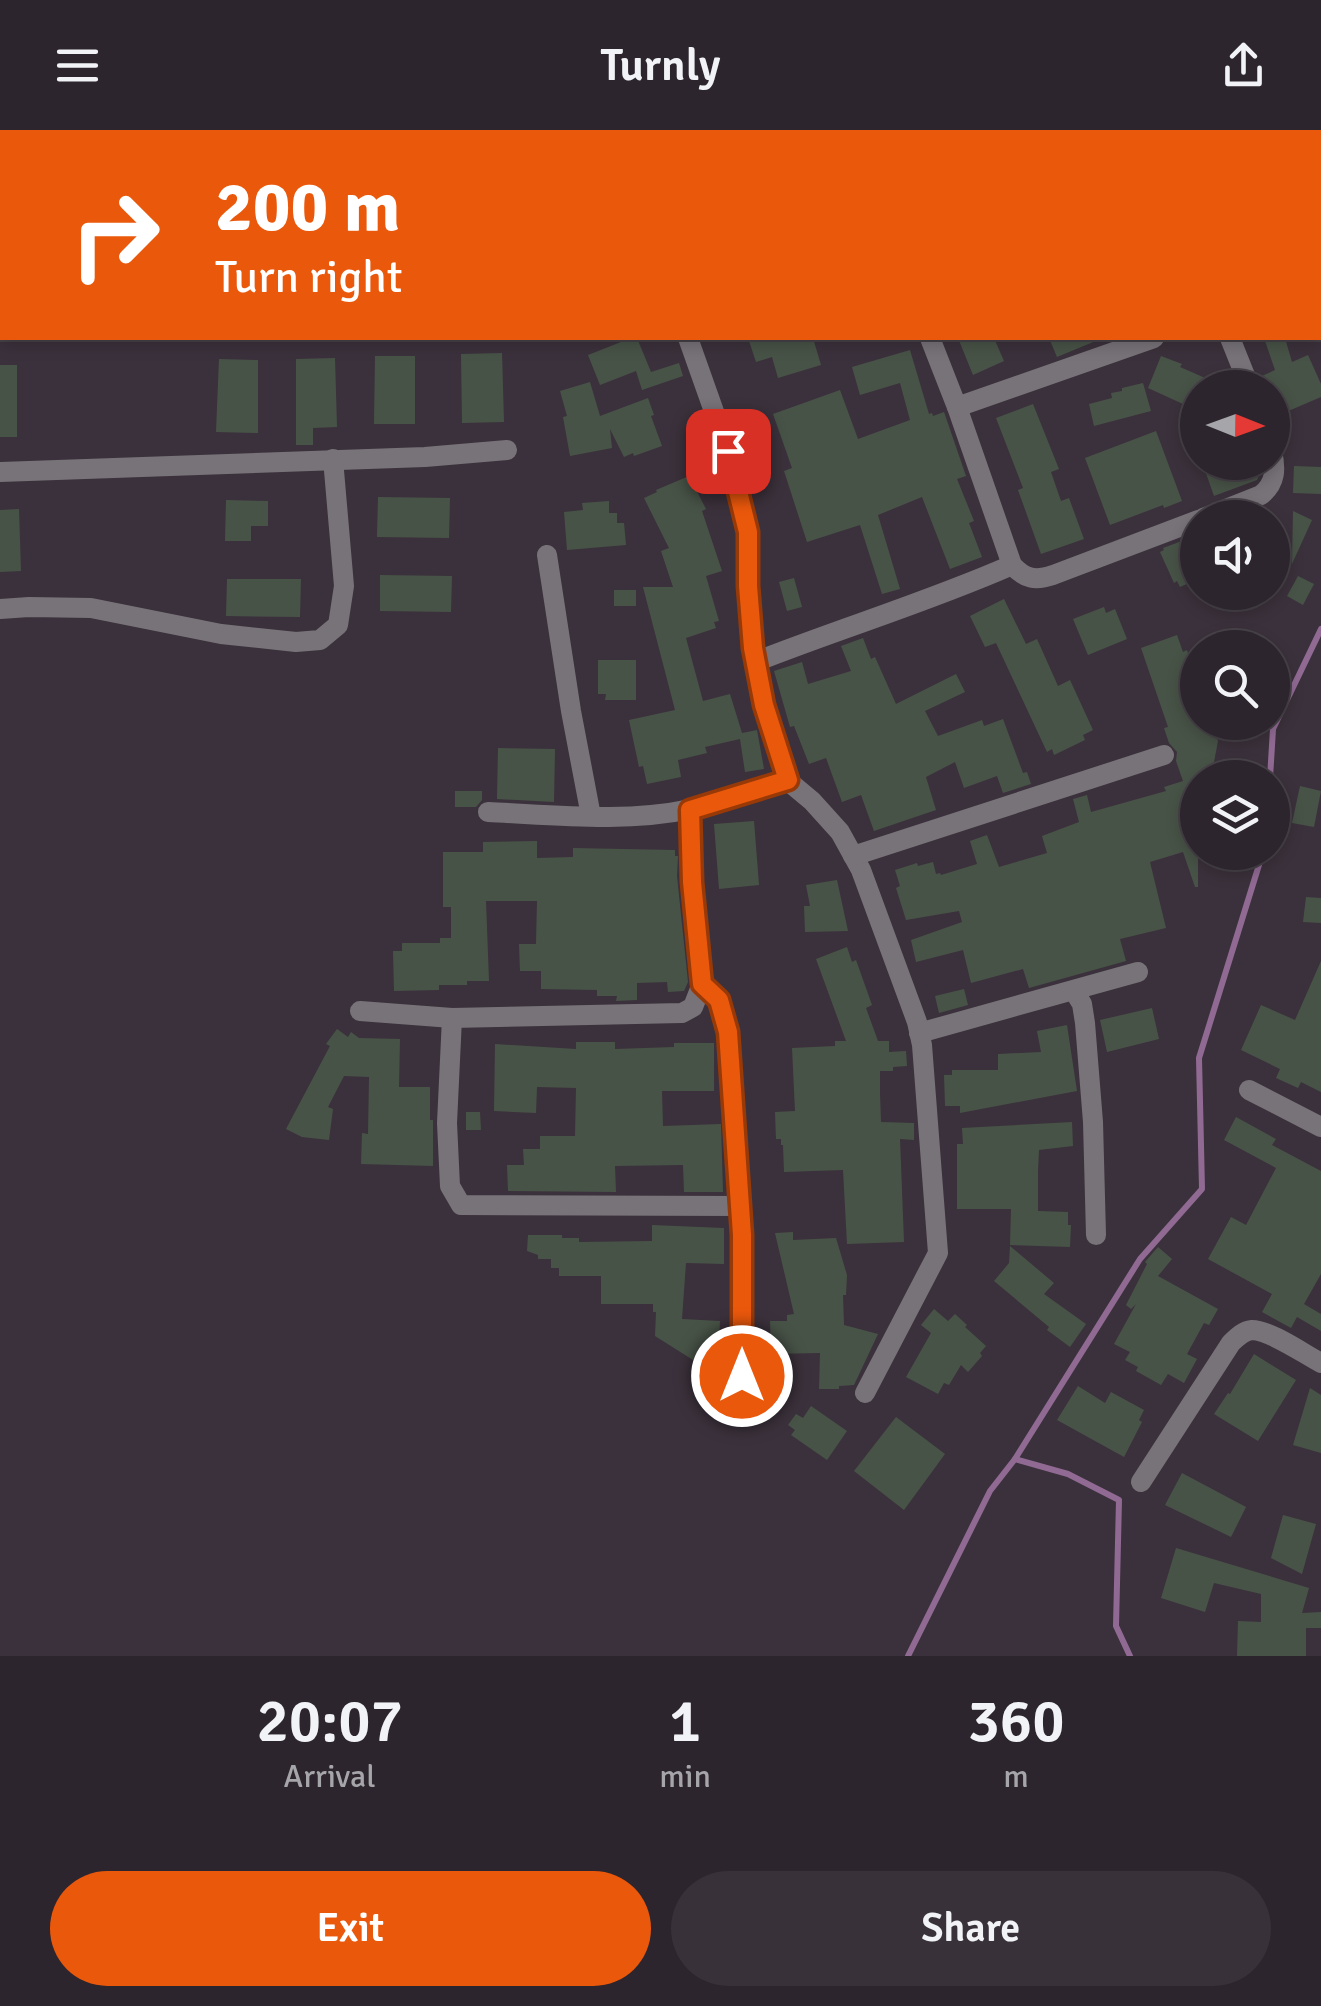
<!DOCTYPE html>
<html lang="en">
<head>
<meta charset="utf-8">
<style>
	body { margin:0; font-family:Signika,sans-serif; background:#383139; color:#f1f3f6; height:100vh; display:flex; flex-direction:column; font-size:38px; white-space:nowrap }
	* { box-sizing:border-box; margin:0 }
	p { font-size:32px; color:#a6a5aa }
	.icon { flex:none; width:55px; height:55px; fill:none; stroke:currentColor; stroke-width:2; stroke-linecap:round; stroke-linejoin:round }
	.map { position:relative; height:1526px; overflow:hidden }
	.details { display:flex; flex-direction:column; background:#2c252d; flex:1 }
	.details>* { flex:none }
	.banner { position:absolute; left:0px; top:0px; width:1322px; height:210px; box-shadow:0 5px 15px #0003,0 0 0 2px #484249; background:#ea580c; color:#fff; overflow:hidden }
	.needle { width:65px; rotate:91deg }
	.buttons { position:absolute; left:1180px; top:240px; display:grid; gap:20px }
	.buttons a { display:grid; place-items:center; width:110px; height:110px; border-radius:50%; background:#2c252d; box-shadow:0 5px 15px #0003,0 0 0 2px #484249; font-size:50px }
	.pin { position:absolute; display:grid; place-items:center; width:85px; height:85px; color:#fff; margin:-42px; border-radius:20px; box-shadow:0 5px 15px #0006 }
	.me { position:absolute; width:110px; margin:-55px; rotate:0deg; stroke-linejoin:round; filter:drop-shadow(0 0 8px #0008) }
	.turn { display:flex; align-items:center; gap:35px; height:210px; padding:0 50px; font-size:45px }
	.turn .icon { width:130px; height:130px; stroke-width:2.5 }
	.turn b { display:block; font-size:70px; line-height:85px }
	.eta { display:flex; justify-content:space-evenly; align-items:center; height:170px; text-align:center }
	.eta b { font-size:60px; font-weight:600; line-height:70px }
	.action { display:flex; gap:20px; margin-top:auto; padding:20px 50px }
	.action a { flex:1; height:115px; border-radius:60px; background:#ea580c; color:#fff; font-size:40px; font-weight:600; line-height:115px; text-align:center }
	.action a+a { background:#383139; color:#f1f3f6 }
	header { display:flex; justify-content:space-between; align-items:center; height:130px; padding:0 50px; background:#2c252d; font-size:45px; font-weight:600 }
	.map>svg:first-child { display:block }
</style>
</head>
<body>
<header><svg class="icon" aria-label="menu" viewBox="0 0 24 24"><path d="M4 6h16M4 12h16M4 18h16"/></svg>Turnly<svg class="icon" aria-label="share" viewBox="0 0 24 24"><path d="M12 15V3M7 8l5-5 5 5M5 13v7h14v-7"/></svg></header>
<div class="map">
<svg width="1321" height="1526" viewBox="0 0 1321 1526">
	<rect width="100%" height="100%" fill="#3b313c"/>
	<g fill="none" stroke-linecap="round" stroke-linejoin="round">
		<g stroke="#916a94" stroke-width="6">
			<polyline points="1312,0 1312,2"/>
			<polyline points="1320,170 1321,171"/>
			<polyline points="1270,648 1273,599 1321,499"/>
			<polyline points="1015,1329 1068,1344 1119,1370 1116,1496 1130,1526"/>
			<polyline points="908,1526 990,1361 1015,1329 1140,1129 1202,1059 1199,928 1263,722"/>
		</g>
	</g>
	<g fill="#485347">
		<polygon points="631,208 637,208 651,242 679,233 683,246 642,260 636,241 600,255 588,225"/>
		<polygon points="748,208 813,208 821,235 778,248 772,227 756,232"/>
		<polygon points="958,208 994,208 1004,231 973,245"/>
		<polygon points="1049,208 1103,208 1057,227"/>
		<polygon points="1264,208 1285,208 1292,232 1308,225 1321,254 1321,267 1279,285 1272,271 1272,258 1267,258 1262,246 1275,240"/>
		<polygon points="910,220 929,284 932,283 933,286 944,282 966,346 957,349 974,391 969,393 982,427 950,439 922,367 878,385 900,459 882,464 860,395 807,412 784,341 792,338 773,284 840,260 858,309 910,290 900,253 860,265 852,237"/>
		<polygon points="502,223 504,292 462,293 461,224"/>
		<polygon points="375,226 415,226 415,294 374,294"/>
		<polygon points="1161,226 1182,234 1180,237 1228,258 1198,258 1198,267 1188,263 1183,274 1148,258"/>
		<polygon points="335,228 337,297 313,298 313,315 296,315 296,229"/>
		<polygon points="219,229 258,230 258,303 216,302"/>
		<rect x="0" y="235" width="17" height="72"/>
		<polygon points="590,252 600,286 648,268 654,285 651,286 662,316 634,326 633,323 624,327 610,299 612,318 570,326 563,287 567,286 560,261"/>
		<polygon points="1143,253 1151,281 1094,296 1089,274 1112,268 1111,263 1122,261 1122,258"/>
		<polygon points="1033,274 1059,339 1051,342 1061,371 1069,368 1084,409 1041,424 1018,360 1023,358 996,288"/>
		<polygon points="1156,301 1182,371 1164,378 1163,375 1110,395 1085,328"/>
		<polygon points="1202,332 1258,332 1260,343 1257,350 1214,366"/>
		<polygon points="1294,336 1321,337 1321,364 1293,363"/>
		<polygon points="689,346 706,379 702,381 722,441 706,446 719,491 714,492 716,498 686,508 703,571 730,564 742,603 757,600 764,639 745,642 740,609 705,617 707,623 678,630 681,647 647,654 643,636 639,637 629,590 675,580 643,457 673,457 661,421 669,418 644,368 657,362 656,360"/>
		<polygon points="378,367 450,368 449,408 377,407"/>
		<polygon points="226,370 268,371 268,396 251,396 251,411 225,411"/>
		<polygon points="609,371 609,383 617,383 617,393 624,393 626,415 567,420 564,382 583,380 582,373"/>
		<polygon points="19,379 21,441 0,442 0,380"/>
		<polygon points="1293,381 1312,390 1292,434"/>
		<polygon points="1190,408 1198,424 1198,449 1180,457 1177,451 1174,453 1160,422 1164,420 1163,418"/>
		<polygon points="380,445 452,446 451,482 380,481"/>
		<polygon points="1298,446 1314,454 1303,475 1287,466"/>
		<polygon points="794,448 802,477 787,481 779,452"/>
		<polygon points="227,449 301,449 300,487 226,486"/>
		<rect x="614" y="460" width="22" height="16"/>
		<polygon points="1004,469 1026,514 1037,509 1058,556 1070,550 1093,600 1083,605 1085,610 1054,625 1052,619 1047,622 996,513 985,517 970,486"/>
		<polygon points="1104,477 1106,483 1115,479 1127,509 1088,525 1073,489"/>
		<polygon points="1177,505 1183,522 1187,520 1192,535 1188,536 1198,563 1198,592 1211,592 1218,611 1211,648 1198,648 1198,757 1195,757 1183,722 1150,732 1166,798 1120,809 1126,831 1029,858 1023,839 971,853 963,820 916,832 911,810 962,792 959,781 906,790 896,758 900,756 895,740 917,733 918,736 933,732 936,744 940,743 941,745 977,734 970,711 987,705 999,737 1047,723 1042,706 1079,692 1073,669 1087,665 1091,682 1166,661 1164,657 1183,651 1176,631 1177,622 1169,613 1164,598 1168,597 1141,518"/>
		<polygon points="863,508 871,529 875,527 896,574 956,544 965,562 925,581 938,606 982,590 984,596 1003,589 1023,643 1027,642 1031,654 1003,663 997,646 964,658 955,632 926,647 936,680 874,701 861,665 842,672 826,628 809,634 794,596 790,597 774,541 802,532 808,554 851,541 841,516"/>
		<polygon points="598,530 636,530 636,570 605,570 606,564 598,564"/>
		<polygon points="498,618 555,619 554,672 497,669"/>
		<polygon points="1300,656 1321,661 1314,697 1292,693"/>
		<polygon points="455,661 482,661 482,670 476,677 455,677"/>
		<polygon points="754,691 759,755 719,759 714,694"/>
		<polygon points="537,711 537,728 573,727 573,718 675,720 675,726 678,726 677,746 688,852 684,861 668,862 667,852 637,853 637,870 616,871 617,866 597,866 597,860 541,859 541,841 520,841 519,814 536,814 537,771 486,771 489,851 467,851 467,855 439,855 439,860 394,861 393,821 402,821 402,813 440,813 440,808 451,808 451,777 443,777 443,722 483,722 483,712"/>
		<polygon points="837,750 848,801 805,802 804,776 810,776 806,755"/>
		<polygon points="1306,767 1321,768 1321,793 1303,792"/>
		<polygon points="847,817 852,832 856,830 872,875 866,878 878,911 889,911 889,922 906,921 907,936 893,937 893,941 880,941 880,963 881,992 914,993 914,1010 900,1009 904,1112 847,1114 843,1040 784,1042 783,1015 781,1015 781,1009 776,1009 775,982 795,981 792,918 835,916 835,911 846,911 816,829"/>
		<polygon points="1321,831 1321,962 1301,952 1298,958 1276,948 1280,939 1241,920 1261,875 1295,890"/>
		<polygon points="964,859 968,875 939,883 935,866"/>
		<polygon points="1152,878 1159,909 1107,922 1100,890"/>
		<polygon points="1067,895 1077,961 960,983 960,976 945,976 944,945 952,945 952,940 998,940 998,924 1041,922 1037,901"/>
		<polygon points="337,899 348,907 351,902 359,908 400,909 399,957 430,957 430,990 433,990 433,1036 361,1034 362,1003 368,1004 369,947 344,946 328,977 333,979 329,1010 302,1007 286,999 330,916 326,914"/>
		<polygon points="576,912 615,912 615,919 674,917 674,913 714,913 714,961 662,961 663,996 721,994 723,1062 684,1062 683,1035 615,1036 616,1062 508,1061 507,1035 524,1035 523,1019 540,1019 540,1006 575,1006 576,958 537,957 536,983 494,981 495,914 576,919"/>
		<polygon points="466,982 480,982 481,1000 466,1000"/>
		<polygon points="1236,987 1276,1009 1272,1015 1321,1041 1321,1144 1304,1174 1321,1184 1321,1201 1297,1187 1291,1198 1262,1182 1272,1164 1208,1129 1231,1087 1246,1095 1276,1038 1224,1010"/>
		<polygon points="1072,992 1073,1016 1039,1020 1038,1042 1038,1081 1068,1082 1068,1095 1071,1095 1070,1117 1010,1115 1011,1079 957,1079 957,1014 963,1014 962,998"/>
		<polygon points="652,1095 724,1098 724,1134 686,1133 682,1189 720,1191 718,1231 693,1230 655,1206 656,1182 653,1182 653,1174 601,1174 601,1146 559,1146 559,1138 551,1138 551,1129 538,1129 538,1125 527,1121 528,1105 562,1105 562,1108 579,1108 579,1112 652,1111"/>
		<polygon points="793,1102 793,1110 836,1108 847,1145 846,1165 843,1165 844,1195 878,1204 854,1255 839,1256 839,1259 819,1259 820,1223 771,1224 770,1191 787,1191 787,1185 794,1184 775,1103"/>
		<polygon points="1010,1116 1054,1153 1044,1164 1086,1194 1070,1217 1047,1200 1049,1197 994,1151 1009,1133"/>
		<polygon points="1158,1117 1172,1129 1158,1146 1218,1179 1209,1195 1204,1193 1187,1224 1197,1229 1184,1253 1168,1244 1161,1255 1136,1241 1138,1237 1125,1230 1130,1222 1114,1214 1136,1174 1131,1179 1126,1175 1147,1134 1145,1132"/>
		<polygon points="934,1179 948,1191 955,1184 967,1195 965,1197 986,1216 980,1223 982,1226 968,1242 961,1235 949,1255 944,1253 938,1264 906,1247 931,1203 921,1195"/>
		<polygon points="1254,1224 1296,1250 1258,1311 1214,1284 1228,1263 1230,1264"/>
		<polygon points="1078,1256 1105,1273 1111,1262 1144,1280 1139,1290 1142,1292 1124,1327 1057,1290"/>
		<polygon points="1310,1258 1321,1265 1321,1323 1293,1315"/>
		<polygon points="811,1276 847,1301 827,1330 791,1305 795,1300 788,1295 796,1284 803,1288"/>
		<polygon points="896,1287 945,1324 904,1380 854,1341"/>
		<polygon points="1182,1343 1246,1377 1231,1407 1165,1375"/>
		<polygon points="1283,1385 1316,1394 1302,1444 1271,1428"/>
		<polygon points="1176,1418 1309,1458 1302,1483 1321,1482 1321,1498 1306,1498 1306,1526 1237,1526 1238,1491 1261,1492 1261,1464 1214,1453 1205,1482 1161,1468"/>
	</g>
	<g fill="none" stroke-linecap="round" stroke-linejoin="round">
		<g stroke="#787379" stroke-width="20">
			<polyline points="616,0 617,2"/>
			<polyline points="1320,37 1321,37"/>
			<polyline points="688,208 728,321 742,373 749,402 749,456 753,518 764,575 776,616 788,651 812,671 840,702 861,740 917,892 922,915 938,1123 865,1263"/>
			<path d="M 930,208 L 957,277 L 1012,435 C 1025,449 1035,451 1053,445 L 1198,390"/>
			<polyline points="1230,208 1250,258"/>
			<polyline points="957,277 1154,208"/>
			<polyline points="0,342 425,327 507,320"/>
			<path d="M 1203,388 L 1261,365 C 1276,353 1276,339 1272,321"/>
			<polyline points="547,425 571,581 591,686"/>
			<polyline points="0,479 29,477 91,478 221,504 296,512 320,510 338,495 344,456 333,329"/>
			<path d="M 755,532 C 841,498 928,472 1012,435"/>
			<path d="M 488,682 C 555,685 625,693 691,679 C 724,672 756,660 788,651"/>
			<polyline points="853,726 1164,625"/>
			<path d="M 702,854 C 720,871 723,877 728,902 L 742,1105 L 742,1247"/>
			<polyline points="1074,861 1082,874 1085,893 1093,992 1096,1105"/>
			<polyline points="360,881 452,888 682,883 693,877 702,854 692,752 691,680"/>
			<polyline points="452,888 447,993 450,1056 461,1075 740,1076"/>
			<polyline points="919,903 1138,842"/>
			<polyline points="1249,960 1321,997"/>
			<path d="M 1141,1352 L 1231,1213 C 1237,1207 1243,1201 1252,1200 C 1270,1200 1304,1224 1321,1233"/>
		</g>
	</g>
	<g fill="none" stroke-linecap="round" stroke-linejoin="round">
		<g stroke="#983908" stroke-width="25">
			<polyline id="route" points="728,321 748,402 748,456 753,518 764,575 788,650 690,680 692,752 702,854 719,870 728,902 742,1105 742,1246"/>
		</g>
		<use href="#route" stroke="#ea580c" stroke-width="18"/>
	</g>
</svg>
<div class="buttons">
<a><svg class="needle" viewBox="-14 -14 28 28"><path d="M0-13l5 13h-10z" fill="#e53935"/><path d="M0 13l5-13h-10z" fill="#a6a5aa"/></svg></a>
<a><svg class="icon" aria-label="sound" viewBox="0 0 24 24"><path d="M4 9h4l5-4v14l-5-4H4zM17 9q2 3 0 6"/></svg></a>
<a><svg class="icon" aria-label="search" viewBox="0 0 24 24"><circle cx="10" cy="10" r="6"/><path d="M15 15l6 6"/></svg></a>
<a><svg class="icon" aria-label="layers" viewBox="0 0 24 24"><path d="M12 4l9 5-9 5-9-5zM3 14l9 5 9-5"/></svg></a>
</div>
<div class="pin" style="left:728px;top:321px;background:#d93025"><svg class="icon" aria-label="arrive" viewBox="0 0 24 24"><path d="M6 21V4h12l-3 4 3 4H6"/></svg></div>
<svg class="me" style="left:742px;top:1246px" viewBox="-20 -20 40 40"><circle r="17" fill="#ea580c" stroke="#fff" stroke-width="3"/><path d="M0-11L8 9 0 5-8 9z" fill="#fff"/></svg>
<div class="banner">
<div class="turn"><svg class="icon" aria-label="right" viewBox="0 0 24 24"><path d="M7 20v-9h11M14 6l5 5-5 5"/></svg><div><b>200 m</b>Turn right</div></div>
</div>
</div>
<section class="details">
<div class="eta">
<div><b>20:07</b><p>Arrival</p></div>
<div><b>1</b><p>min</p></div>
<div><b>360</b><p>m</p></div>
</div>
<div class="action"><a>Exit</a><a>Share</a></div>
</section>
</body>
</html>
